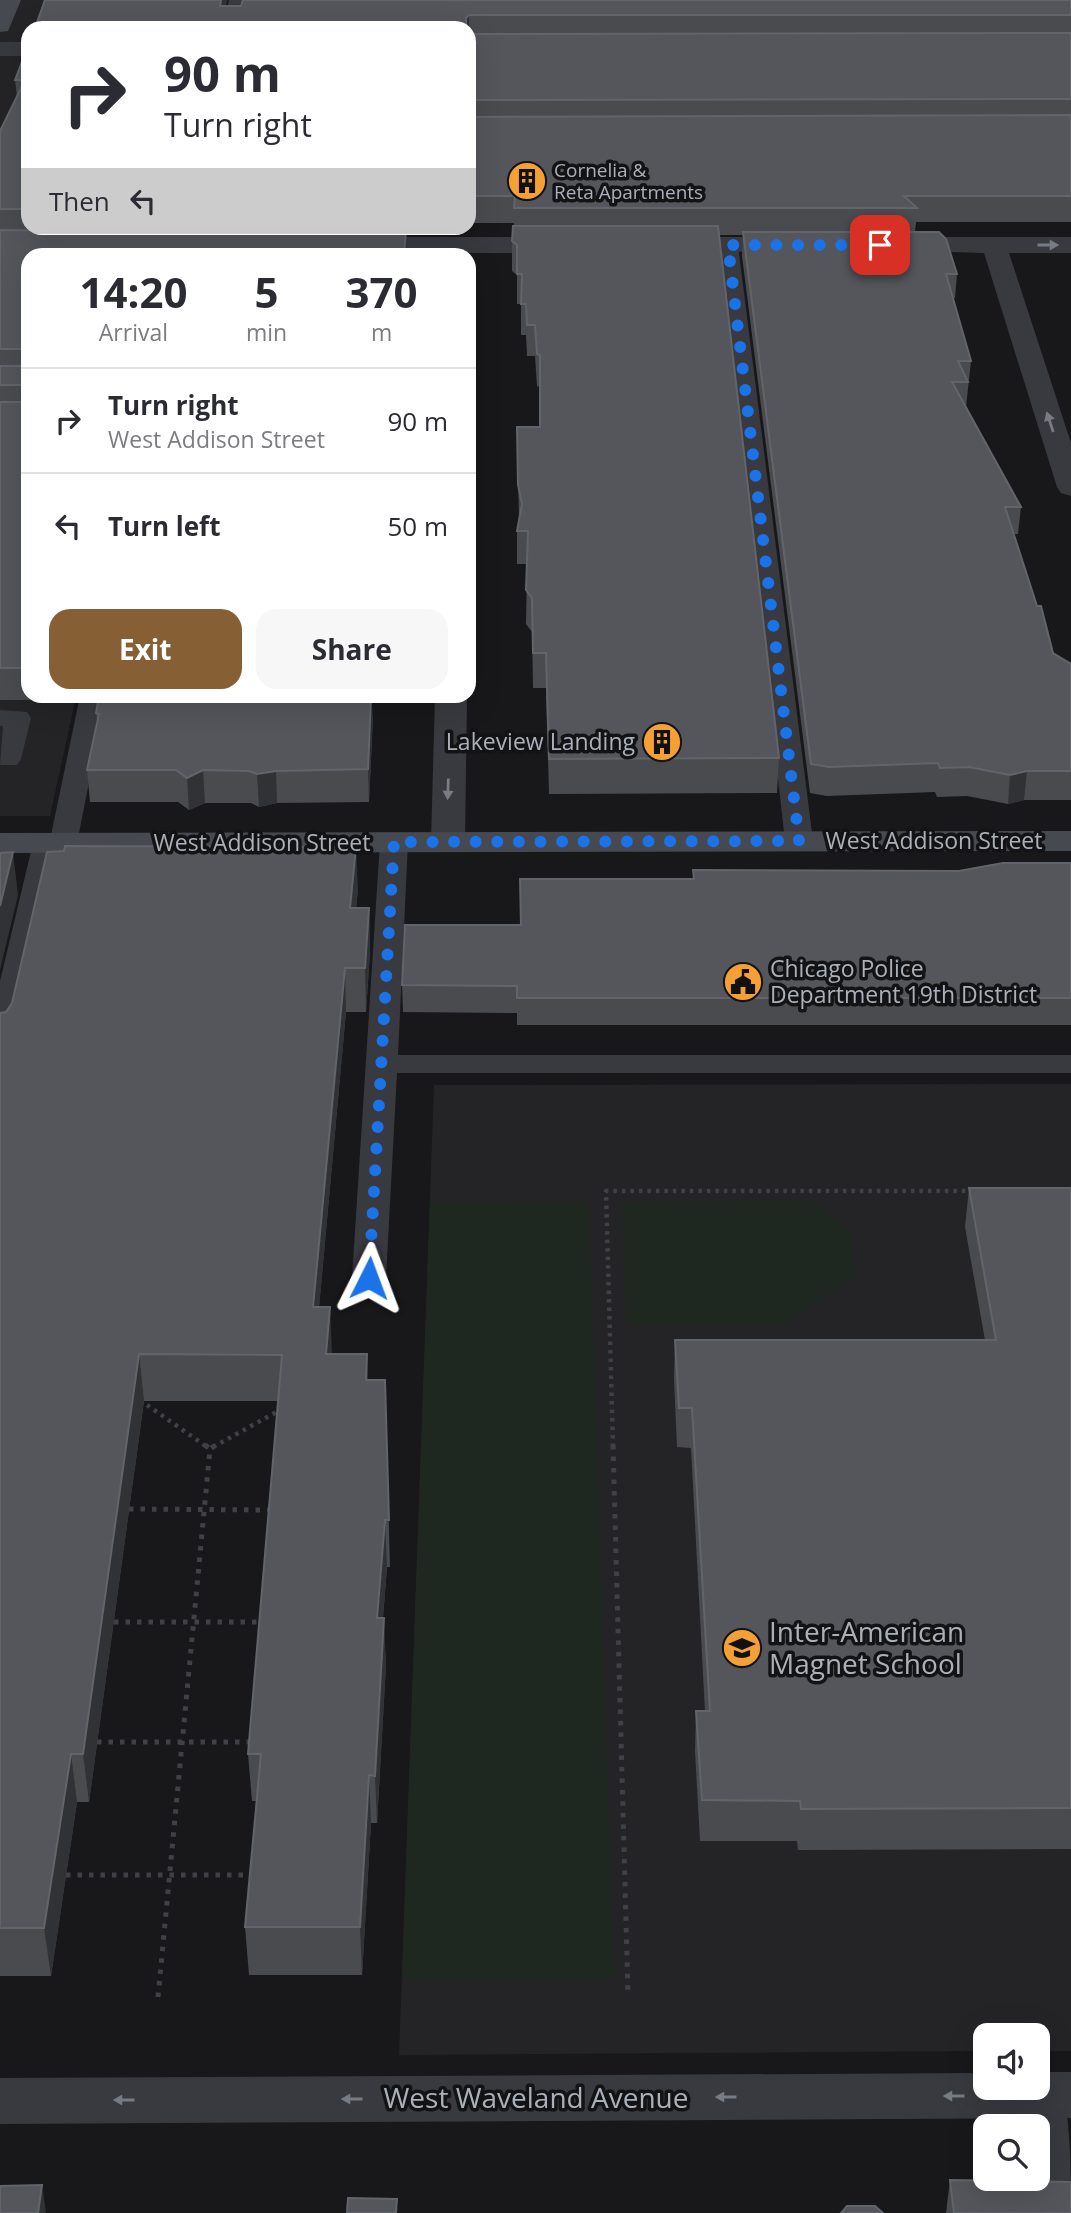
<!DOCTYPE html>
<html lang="en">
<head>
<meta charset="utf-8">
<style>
	body { margin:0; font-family:"Open Sans",sans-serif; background:#f7f7f7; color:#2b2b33; height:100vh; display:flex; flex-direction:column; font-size:26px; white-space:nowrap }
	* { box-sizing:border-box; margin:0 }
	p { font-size:23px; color:#7c7c81 }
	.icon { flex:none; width:38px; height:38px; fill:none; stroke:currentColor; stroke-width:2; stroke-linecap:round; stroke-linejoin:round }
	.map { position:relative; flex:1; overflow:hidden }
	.drawer { position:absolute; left:21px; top:248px; width:455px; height:455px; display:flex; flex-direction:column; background:#fff; border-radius:21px; box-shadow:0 7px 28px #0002 }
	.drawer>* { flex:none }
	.hud { position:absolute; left:21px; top:21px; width:455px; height:214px; border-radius:21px; box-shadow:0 7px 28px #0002; background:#fff; color:#2b2b33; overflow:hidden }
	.fabs { position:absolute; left:973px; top:2023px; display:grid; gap:14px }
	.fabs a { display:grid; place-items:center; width:77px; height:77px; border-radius:14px; background:#fff; box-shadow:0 7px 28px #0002; font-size:35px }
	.pin { position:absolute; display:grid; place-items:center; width:60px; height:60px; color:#fff; margin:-30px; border-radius:14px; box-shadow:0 4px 10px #0006 }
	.me { position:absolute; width:77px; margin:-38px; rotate:3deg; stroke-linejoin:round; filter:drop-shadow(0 0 5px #0008) }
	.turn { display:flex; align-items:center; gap:24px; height:147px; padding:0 28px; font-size:32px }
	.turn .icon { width:91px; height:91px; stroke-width:2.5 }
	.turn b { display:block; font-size:49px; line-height:60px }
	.then { display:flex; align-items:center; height:66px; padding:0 28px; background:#0003; gap:14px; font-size:26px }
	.eta { display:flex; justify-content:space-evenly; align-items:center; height:119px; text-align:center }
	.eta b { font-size:42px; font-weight:700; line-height:49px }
	.primary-button { display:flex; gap:14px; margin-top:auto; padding:14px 28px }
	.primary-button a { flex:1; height:80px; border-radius:21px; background:#866034; color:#fff; font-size:28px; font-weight:700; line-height:80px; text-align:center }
	.primary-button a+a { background:#f7f7f7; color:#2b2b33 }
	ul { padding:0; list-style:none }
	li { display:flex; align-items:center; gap:21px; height:105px; padding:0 28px; border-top:2px solid #e1e1e2 }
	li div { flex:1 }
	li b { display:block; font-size:26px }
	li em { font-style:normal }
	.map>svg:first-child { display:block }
</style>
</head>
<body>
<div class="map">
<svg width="1071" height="2213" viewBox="0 0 1071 2213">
	<rect width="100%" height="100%" fill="#18181a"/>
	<g fill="#242427">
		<polygon points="0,0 228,0 222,28 28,28 28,228 182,228 180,237 0,236"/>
		<polygon points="0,268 28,696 76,697 50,816 0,816"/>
		<polygon points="1071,1084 1071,2051 1038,2051 1038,2035 985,2035 985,2051 399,2055 434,1085"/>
	</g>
	<g fill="#1f2820">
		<polygon points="809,1200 851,1232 855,1275 782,1325 626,1325 622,1202"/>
		<polygon points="589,1202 614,1978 402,1978 430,1203"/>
	</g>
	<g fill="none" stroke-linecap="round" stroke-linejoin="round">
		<g stroke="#3f4146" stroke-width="4.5" stroke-dasharray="3.5 5" stroke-linecap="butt">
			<polyline points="147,1405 207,1447"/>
			<polyline points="213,1447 282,1409"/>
			<polyline points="613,1447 606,1191 972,1191"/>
		</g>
		<g stroke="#3f4146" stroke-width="5" stroke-dasharray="4.5 7" stroke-linecap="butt">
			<polyline points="205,1445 210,1449"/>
			<polyline points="613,1445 628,1994"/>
			<polyline points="129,1509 272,1510"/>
			<polyline points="114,1622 262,1622"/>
			<polyline points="97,1742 253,1742"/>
			<polyline points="66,1875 254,1875"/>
			<polyline points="158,1997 210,1449 216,1445"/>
		</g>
		<g fill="#393a3f" fill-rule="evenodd">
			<polygon points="229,0 247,0 241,28 223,28"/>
			<polygon points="181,228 201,228 196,256 176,256"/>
			<polygon points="728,239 735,241 738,245 813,841 809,847 799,849 789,847 785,841 718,245 721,241"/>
			<polygon points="80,696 106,696 77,843 73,849 59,851 15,1046 11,1053 0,1055 0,981 33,843 37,837 51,835"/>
			<polygon points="0,710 27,712 31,718 21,759 17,765 0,765 3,726 0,726"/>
			<polygon points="394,834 404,836 408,842 398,1055 1071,1055 1071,1073 397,1073 386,1278 381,1286 369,1289 357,1286 352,1278 380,842 384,836"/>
			<path d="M 1045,2077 L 1061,2083 C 1071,2121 1071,2172 1071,2213 L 1041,2213 L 1036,2179 L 1038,2126 L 1028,2126 L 1023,2096 L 1027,2088 L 1038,2088 L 1038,2080 Z"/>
		</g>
		<g fill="#393a3f" fill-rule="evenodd">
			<rect x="0" y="42" width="28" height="14"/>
			<polygon points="356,237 565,237 574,240 578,245 574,250 565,253 356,253 347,250 343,245 347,240"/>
			<polygon points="667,237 796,237 805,240 809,245 805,250 796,253 658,250 654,245 658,240"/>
			<polygon points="895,237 1071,237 1071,253 1009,253 1071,443 1071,496 1061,493 1057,487 984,253 886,250 882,245 886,240"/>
			<polygon points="435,696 467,696 465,842 460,849 448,852 436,849 431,842"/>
			<polygon points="1038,2072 1071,2072 1071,2118 0,2124 0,2078 985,2073 985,2088 1038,2088"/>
		</g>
		<g fill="#46494f" fill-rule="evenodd">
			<polygon points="0,0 21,0 8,31 0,32"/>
			<polygon points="1071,831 1071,851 0,853 0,833"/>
		</g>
	</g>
	<g fill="#494b4f">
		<polygon points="1071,0 1071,222 916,222 915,232 957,274 955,298 953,298 971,361 966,407 1021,507 1018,534 1014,534 1053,653 1071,664 1071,800 1024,800 1008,804 967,796 937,797 935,792 827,796 810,793 742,256 743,235 719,235 779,758 777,793 549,794 546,688 533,688 532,632 526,624 527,564 517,564 517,531 519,522 517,427 540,427 540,387 537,386 535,356 527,356 526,335 521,335 521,304 517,304 517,275 512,271 512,241 514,223 469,223 469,28 35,28 226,6"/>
		<polygon points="28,46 28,228 180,228 179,232 194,232 202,230 202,228 410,228 409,235 406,235 407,256 28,256 28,696 78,696 77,700 0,700 0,130 17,97 15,80"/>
		<polygon points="96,713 373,716 369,802 277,803 259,807 251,803 205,803 189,810 178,802 90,802 87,770 97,722"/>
		<polygon points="1071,863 1071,1025 517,1025 517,1013 403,1012 402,985 520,925 520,879 693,879 693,870 959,871"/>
		<polygon points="358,889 356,908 369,908 370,951 366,1012 346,1012 319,1307 332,1354 368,1380 385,1380 390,1567 387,1567 383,1618 386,1665 377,1823 371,1823 362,1975 249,1975 245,1927 257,1801 252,1801 248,1754 278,1401 144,1401 89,1802 77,1802 51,1976 0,1976 0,1013 6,1012"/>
		<polygon points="969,1188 1071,1188 1071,1849 798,1850 797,1841 700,1841 695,1751 696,1711 705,1711 691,1448 677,1447 674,1379 675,1340 985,1340 965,1227"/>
		<polygon points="950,2180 1071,2213 946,2213"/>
	</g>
	<g fill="#313235">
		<polygon points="221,0 227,0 221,28 220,6"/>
		<polygon points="469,15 469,28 466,28 466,18"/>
		<polygon points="406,229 407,256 404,256"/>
		<polygon points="371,696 373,716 369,802 368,769"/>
		<polygon points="203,770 205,803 189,810 187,778"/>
		<polygon points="276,771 277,803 259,807 257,774"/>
		<polygon points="1027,771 1024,800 1008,804 1010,775"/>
		<polygon points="356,847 358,889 352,951 350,908"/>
		<polygon points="13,852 18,895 0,970 0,906"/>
		<polygon points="369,908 370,951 366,1012 365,968"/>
		<polygon points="345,968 346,1012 315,1353 313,1307"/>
		<polygon points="330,1307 332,1353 328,1400 326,1354"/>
		<polygon points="139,1354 144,1401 89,1802 83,1754"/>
		<polygon points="367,1354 369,1400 366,1380"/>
		<polygon points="385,1520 387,1567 379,1665 377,1618"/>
		<polygon points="384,1618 386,1665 377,1823 375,1776"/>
		<polygon points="71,1754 77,1802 51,1976 44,1928"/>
		<polygon points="369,1775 371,1823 362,1975 360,1927"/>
		<polygon points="42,2185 46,2213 38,2213"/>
	</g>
	<g fill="#54565b" stroke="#61646a" stroke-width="2">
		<polygon points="45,0 221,0 220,6 241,6 243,0 1071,0 1071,15 469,15 466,18 466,28 35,28"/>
		<polygon points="1071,33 1071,99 469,100 469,34"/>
		<polygon points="28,46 28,209 0,209 0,131 25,80 15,80"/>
		<polygon points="1071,115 1071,196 904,196 917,208 514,208 515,196 469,196 469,117"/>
		<polygon points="513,226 718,226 779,758 549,759 546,653 533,653 532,598 526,590 528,531 517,531 522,504 518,485 517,427 540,427 540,355 537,354 535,325 527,325 526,304 521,304 522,274 517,274 517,245 512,241"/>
		<polygon points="406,229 404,256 28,256 28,668 0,668 0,402 27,402 27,385 0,385 0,366 27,366 27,349 0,349 0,230 194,232 197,230"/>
		<polygon points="743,232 939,232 946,239 957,274 946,274 971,361 958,361 968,382 952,382 1021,507 1005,507 1037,606 1041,606 1053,653 1071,664 1071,771 1027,771 1010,775 969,767 940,768 938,763 829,767 811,764"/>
		<polygon points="99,696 371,696 368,769 276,771 257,774 249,771 203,770 187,778 176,770 87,770 99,714 96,713"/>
		<polygon points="65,846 356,847 350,908 369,908 365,968 345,968 313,1307 330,1307 326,1354 367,1354 366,1380 385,1380 389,1520 385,1520 377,1618 384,1618 375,1776 369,1775 360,1927 245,1927 261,1754 248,1754 282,1355 139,1354 83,1754 71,1754 44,1928 0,1928 0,1013 6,1012 12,1003 47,852 64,851"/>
		<polygon points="13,852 0,906 0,853"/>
		<polygon points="1003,863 1071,863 1071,998 517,998 517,986 402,985 405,925 521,925 520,879 694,879 693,870 959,871"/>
		<polygon points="969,1188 1071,1188 1071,1808 801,1809 800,1801 702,1800 696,1711 710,1711 692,1408 679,1408 675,1340 996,1340"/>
		<polygon points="950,2180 1071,2182 1071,2213 954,2213"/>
		<polygon points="42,2185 38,2213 0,2213 0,2186"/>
		<polygon points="348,2198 397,2199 396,2213 347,2213"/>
		<polygon points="847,2206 875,2206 883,2213 841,2213"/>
	</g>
	<defs><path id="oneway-solid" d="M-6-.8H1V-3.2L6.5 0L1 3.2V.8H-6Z" transform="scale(1.75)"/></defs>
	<g fill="#777b83">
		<use href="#oneway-solid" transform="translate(1048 245)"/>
		<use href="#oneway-solid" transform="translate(1050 422) rotate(-108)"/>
		<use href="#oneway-solid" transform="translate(448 789) rotate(92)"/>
		<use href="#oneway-solid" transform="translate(954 2096) rotate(180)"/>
		<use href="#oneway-solid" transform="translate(726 2097) rotate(180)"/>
		<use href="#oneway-solid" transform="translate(352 2099) rotate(180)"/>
		<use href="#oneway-solid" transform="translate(124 2100) rotate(180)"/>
	</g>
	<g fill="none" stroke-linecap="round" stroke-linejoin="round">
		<polyline stroke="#1a73e8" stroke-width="12" stroke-dasharray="0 21.6" points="369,1278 394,842 799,841 728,245 880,245"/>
	</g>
	<defs>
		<g id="building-disc" transform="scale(2.0125)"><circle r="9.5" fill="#f5a035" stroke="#131315"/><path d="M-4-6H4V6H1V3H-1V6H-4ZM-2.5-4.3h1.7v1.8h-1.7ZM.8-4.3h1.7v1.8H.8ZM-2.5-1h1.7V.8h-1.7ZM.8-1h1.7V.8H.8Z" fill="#111"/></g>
		<g id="civic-disc" transform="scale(2.0125)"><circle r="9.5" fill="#f5a035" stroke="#131315"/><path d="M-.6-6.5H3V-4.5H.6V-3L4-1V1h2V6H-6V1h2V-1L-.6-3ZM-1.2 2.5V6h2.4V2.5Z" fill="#111"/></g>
		<g id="school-disc" transform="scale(2.0125)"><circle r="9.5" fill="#f5a035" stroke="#131315"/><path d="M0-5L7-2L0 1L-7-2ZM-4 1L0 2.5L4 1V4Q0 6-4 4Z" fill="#111"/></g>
	</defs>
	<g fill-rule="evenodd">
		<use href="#building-disc" x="527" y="181"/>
		<use href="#building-disc" x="662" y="742"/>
		<use href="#civic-disc" x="743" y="982"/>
		<use href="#school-disc" x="742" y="1648"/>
	</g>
	<g text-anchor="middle" stroke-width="7" stroke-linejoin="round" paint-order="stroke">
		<g font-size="19" fill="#aab0ba" stroke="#131315" text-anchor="start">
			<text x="554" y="177">Cornelia &amp;<tspan x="554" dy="22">Reta Apartments</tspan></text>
		</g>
		<g font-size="23" fill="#aab0ba" stroke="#131315" text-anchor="end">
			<text x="635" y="750">Lakeview Landing</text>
			<text x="770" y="977" text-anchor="start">Chicago Police<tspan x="770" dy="26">Department 19th District</tspan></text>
		</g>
		<g font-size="23" fill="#aab0ba" stroke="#131315">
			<text x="934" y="849">West Addison Street</text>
			<text x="262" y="851">West Addison Street</text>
		</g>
		<g font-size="28" fill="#aab0ba" stroke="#131315" text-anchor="start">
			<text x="769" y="1642">Inter-American<tspan x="769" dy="32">Magnet School</tspan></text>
		</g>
		<g font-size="28" fill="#aab0ba" stroke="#131315">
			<text x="536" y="2108">West Waveland Avenue</text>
		</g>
	</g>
</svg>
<div class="fabs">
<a><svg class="icon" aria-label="sound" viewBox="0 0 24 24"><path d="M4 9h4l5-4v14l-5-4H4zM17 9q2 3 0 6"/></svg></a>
<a><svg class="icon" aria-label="search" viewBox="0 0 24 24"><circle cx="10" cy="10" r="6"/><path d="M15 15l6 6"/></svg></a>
</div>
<div class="pin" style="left:880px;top:245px;background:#d93025"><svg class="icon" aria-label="arrive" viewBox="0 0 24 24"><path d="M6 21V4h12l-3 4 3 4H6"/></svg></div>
<svg class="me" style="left:369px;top:1278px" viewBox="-20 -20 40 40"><path d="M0-17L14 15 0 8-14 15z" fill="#1a73e8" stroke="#fff" stroke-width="4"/></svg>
<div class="hud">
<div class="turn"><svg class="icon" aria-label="right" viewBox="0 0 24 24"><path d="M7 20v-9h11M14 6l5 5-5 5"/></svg><div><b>90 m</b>Turn right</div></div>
<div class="then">Then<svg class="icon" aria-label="left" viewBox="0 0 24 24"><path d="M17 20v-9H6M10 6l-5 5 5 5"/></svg></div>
</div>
<section class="drawer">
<div class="eta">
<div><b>14:20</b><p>Arrival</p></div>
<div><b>5</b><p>min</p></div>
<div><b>370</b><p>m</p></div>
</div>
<ul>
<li><svg class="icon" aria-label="right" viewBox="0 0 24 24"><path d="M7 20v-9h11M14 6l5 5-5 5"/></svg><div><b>Turn right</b><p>West Addison Street</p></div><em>90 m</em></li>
<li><svg class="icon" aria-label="left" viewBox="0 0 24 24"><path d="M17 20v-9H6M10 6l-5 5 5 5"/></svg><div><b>Turn left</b></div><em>50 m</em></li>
</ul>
<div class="primary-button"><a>Exit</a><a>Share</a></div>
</section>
</div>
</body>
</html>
